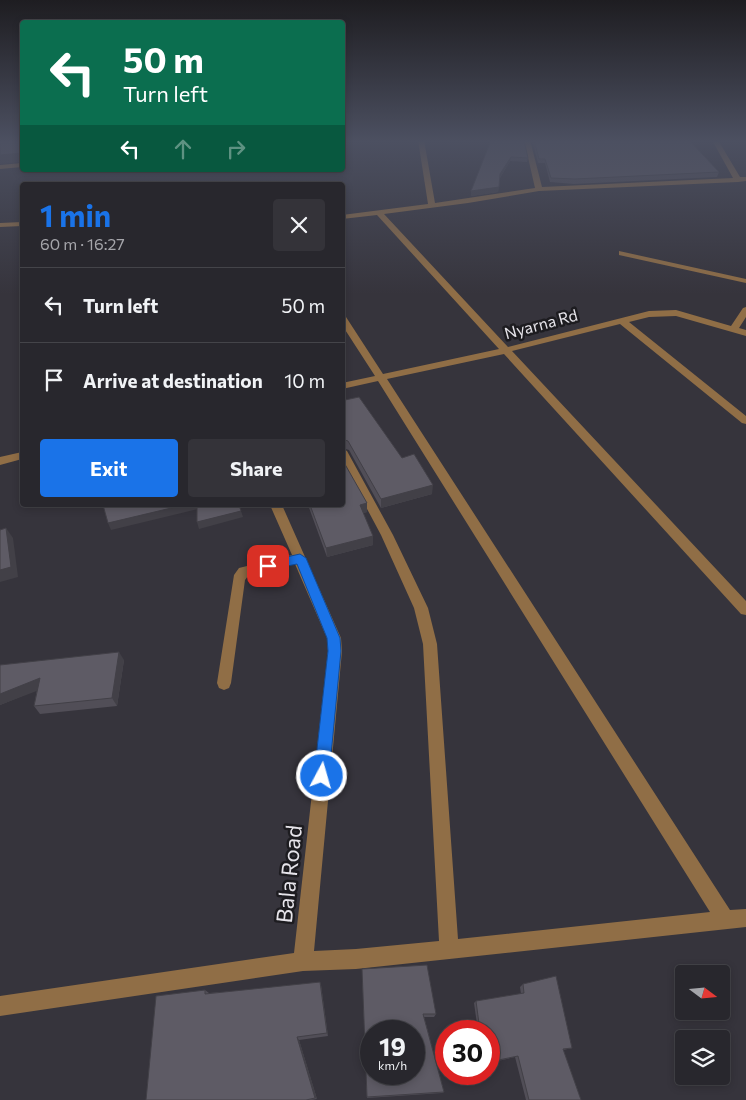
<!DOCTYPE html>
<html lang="en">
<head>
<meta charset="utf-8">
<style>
	body { margin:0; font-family:Commissioner,sans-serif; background:#343339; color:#f1f3f6; height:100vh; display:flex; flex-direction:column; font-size:19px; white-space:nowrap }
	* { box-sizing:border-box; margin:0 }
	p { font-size:16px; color:#a5a5aa }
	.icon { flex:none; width:28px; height:28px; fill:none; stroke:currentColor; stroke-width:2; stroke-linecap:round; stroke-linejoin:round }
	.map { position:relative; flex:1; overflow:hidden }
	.details { position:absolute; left:20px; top:182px; width:325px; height:325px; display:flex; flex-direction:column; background:#28272d; border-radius:5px; box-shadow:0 2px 8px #0003,0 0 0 1px #444449 }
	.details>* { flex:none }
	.hud { position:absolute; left:20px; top:20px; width:325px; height:152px; border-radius:5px; box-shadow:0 2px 8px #0003,0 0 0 1px #444449; background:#0b6e4f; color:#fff; overflow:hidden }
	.needle { width:32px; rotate:106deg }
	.buttons { position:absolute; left:675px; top:965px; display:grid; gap:10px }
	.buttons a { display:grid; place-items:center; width:55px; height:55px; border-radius:5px; background:#28272d; box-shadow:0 2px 8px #0003,0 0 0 1px #444449; font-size:25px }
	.speed { position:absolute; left:360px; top:1020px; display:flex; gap:10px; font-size:25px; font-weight:700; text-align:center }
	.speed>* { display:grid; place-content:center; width:65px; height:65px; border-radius:50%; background:#28272d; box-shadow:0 2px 8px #0003,0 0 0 1px #444449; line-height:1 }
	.speed small { font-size:12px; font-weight:400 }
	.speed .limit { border:8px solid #d22; background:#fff; color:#111 }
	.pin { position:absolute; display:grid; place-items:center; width:42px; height:42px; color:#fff; margin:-21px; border-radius:10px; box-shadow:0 2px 8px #0006 }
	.me { position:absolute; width:55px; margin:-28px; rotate:6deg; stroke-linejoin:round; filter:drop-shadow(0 0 4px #0008) }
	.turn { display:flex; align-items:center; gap:18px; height:105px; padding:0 20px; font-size:22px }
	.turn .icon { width:65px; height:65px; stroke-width:2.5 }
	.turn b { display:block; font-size:35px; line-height:42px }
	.lanes { display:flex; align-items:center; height:48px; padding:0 20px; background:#0003; justify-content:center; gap:25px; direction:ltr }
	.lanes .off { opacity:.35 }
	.round { display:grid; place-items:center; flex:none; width:52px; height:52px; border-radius:5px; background:#343339 }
	.headline { display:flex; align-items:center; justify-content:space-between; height:85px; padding:0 20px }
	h1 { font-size:30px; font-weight:700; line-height:38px; color:#1a73e8 }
	.action { display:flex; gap:10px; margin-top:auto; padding:10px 20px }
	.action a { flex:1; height:58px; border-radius:5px; background:#1a73e8; color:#fff; font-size:20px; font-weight:700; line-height:58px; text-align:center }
	.action a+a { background:#343339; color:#f1f3f6 }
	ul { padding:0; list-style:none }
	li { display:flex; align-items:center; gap:15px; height:75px; padding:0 20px; border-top:1px solid #444449 }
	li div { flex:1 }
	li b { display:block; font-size:19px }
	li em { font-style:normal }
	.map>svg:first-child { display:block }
</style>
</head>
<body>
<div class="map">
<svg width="746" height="1100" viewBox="0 0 746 1100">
	<rect width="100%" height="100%" fill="#36343c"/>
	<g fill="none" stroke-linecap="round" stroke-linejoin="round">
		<g fill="#906e46" fill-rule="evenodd">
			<polygon points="418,140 424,140 435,203 535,188 524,140 530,140 542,187 733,178 712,140 718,140 740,177 746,177 746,181 738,182 539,191 468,203 384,214 508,347 649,311 676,310 731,326 743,308 746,307 746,317 739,328 746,330 746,336 676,316 649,317 629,322 746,416 746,424 742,423 620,324 512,351 746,601 746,615 741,614 504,354 387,379 730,910 746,909 746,927 356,969 303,971 0,1016 0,996 294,953 328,651 327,638 295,564 248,576 245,580 231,683 229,688 224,690 219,688 217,683 234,575 239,568 292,555 270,505 282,505 341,638 342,651 314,951 356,949 439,941 423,644 414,608 381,535 342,462 342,448 347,451 393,535 428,608 437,644 458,939 710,912 378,381 342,389 342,383 375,376 342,325 342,315 346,317 383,374 499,349 377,215 342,219 342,215 428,204"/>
			<polygon points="22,163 22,167 0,169 0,165"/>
			<polygon points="22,222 22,226 0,227 0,223"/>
			<polygon points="619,251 746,279 746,283 619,255"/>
			<polygon points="22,452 22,459 0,465 0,457"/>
		</g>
	</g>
	<g fill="#514e57">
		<polygon points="491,140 528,158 527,162 510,161 500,178 498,192 471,196"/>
		<polygon points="532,140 696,140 695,142 691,142 719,172 717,177 574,184 550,182 545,163 538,163"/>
		<polygon points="342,395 345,400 402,458 432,494 381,508 349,450 342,448"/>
		<polygon points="367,503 367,512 363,513 373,545 327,557 308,505 342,505"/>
		<polygon points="124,660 117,706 40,714 34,706 37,690 0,705 0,665"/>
		<polygon points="362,969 436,1014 434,1017 424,1017 444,1092 442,1093 367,1098"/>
		<polygon points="523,984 572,1048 563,1050 581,1100 526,1100 515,1057 489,1063 489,1031 478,1031 474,1003 476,1001 521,994 520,987"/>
		<polygon points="321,985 328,1036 299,1040 317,1099 311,1100 146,1100 205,990 209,993"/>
	</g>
	<g fill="#424047">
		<polygon points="22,153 22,162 0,164 0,155"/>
		<polygon points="511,157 510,161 499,179 500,174"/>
		<polygon points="499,187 498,192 471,196 471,191"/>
		<polygon points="433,485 432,494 381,508 381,499"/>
		<polygon points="367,503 367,512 360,514 360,505"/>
		<polygon points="184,505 197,505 198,509 111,530 108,523"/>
		<polygon points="241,511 243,517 199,529 197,522"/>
		<polygon points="6,528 13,538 18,577 0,582 0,570"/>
		<polygon points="373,536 373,545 327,557 326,548"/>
		<polygon points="119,652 124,660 117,706 112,698"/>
		<polygon points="40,678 47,687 0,705 0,694"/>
		<polygon points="320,982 321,985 328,1036 327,1033"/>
		<polygon points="297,1037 299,1040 317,1099 315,1098"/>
	</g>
	<g fill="#5e5b65" stroke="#424047" fill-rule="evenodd">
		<polygon points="0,140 22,140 22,153 0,155"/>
		<polygon points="491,140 524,140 528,158 511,157 500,174 499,187 471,191"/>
		<polygon points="534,140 689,140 719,172 575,179 551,178 545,159 539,159"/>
		<polygon points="342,395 345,400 359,397 402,458 414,454 433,485 381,499 348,441 342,439"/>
		<polygon points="342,459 367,503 360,505 373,536 326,548 310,505 342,505"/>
		<polygon points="103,505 184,505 108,523"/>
		<polygon points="197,505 239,505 241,511 197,522"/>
		<polygon points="6,528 11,567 0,570 0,530"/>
		<polygon points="119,652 112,698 34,706 40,678 0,694 0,665"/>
		<path d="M 427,965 L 436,1014 L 423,1014 L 444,1092 L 367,1097 L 362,969 ZM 371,1031 L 414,1031 L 414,1074 L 371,1074 Z"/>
		<polygon points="556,976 572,1048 563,1049 581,1100 529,1100 518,1056 489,1062 489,1031 480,1031 476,1001 524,993 523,984"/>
		<polygon points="320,982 327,1033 297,1037 315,1098 306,1100 146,1100 156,996 205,990 205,994"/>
	</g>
	<linearGradient id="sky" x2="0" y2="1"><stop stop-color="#1e1d21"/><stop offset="0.48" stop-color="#4c5061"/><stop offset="1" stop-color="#4c5061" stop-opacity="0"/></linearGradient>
	<rect width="746" height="294" fill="url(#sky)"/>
	<polygon fill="#1a73e8" stroke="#114b97" points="300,554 306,558 340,638 341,651 329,776 327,781 322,783 316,781 314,776 328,651 327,638 297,564 268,570 263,566 268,561"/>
	<g text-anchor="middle" stroke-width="5" stroke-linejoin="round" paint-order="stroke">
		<g font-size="16" fill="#e6e4ea" stroke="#1d1c20">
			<text transform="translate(541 324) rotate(-15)" y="6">Nyarna Rd</text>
		</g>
		<g font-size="22" fill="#e6e4ea" stroke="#1d1c20">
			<text transform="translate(289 874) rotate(-84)" y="8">Bala Road</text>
		</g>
	</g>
</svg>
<div class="buttons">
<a><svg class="needle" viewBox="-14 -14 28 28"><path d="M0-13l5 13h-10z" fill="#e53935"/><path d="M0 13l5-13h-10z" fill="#a5a5aa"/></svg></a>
<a><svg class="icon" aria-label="layers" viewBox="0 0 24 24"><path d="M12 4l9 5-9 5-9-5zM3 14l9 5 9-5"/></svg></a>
</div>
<div class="speed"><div>19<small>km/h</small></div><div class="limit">30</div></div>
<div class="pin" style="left:268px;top:566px;background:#d93025"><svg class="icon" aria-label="arrive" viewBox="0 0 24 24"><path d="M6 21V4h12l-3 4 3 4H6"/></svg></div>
<svg class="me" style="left:322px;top:776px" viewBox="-20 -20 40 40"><circle r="17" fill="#1a73e8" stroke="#fff" stroke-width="3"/><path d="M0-11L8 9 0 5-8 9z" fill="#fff"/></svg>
<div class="hud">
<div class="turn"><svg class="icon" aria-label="left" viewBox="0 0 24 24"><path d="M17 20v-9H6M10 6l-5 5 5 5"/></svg><div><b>50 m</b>Turn left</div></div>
<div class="lanes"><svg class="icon" aria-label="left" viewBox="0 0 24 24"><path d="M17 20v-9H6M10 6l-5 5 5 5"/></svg><svg class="icon off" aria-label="ahead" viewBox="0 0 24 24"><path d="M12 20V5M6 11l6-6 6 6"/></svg><svg class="icon off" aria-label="right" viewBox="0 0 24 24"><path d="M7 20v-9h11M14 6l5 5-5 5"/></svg></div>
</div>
<section class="details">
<div class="headline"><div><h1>1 min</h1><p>60 m · 16:27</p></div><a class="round"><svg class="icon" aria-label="close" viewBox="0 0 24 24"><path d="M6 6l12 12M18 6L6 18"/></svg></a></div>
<ul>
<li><svg class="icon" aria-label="left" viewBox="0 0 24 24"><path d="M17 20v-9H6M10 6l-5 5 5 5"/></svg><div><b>Turn left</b></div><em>50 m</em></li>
<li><svg class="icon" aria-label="arrive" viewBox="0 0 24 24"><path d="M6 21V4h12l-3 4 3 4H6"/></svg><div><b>Arrive at destination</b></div><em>10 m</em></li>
</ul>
<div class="action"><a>Exit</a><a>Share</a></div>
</section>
</div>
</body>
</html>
